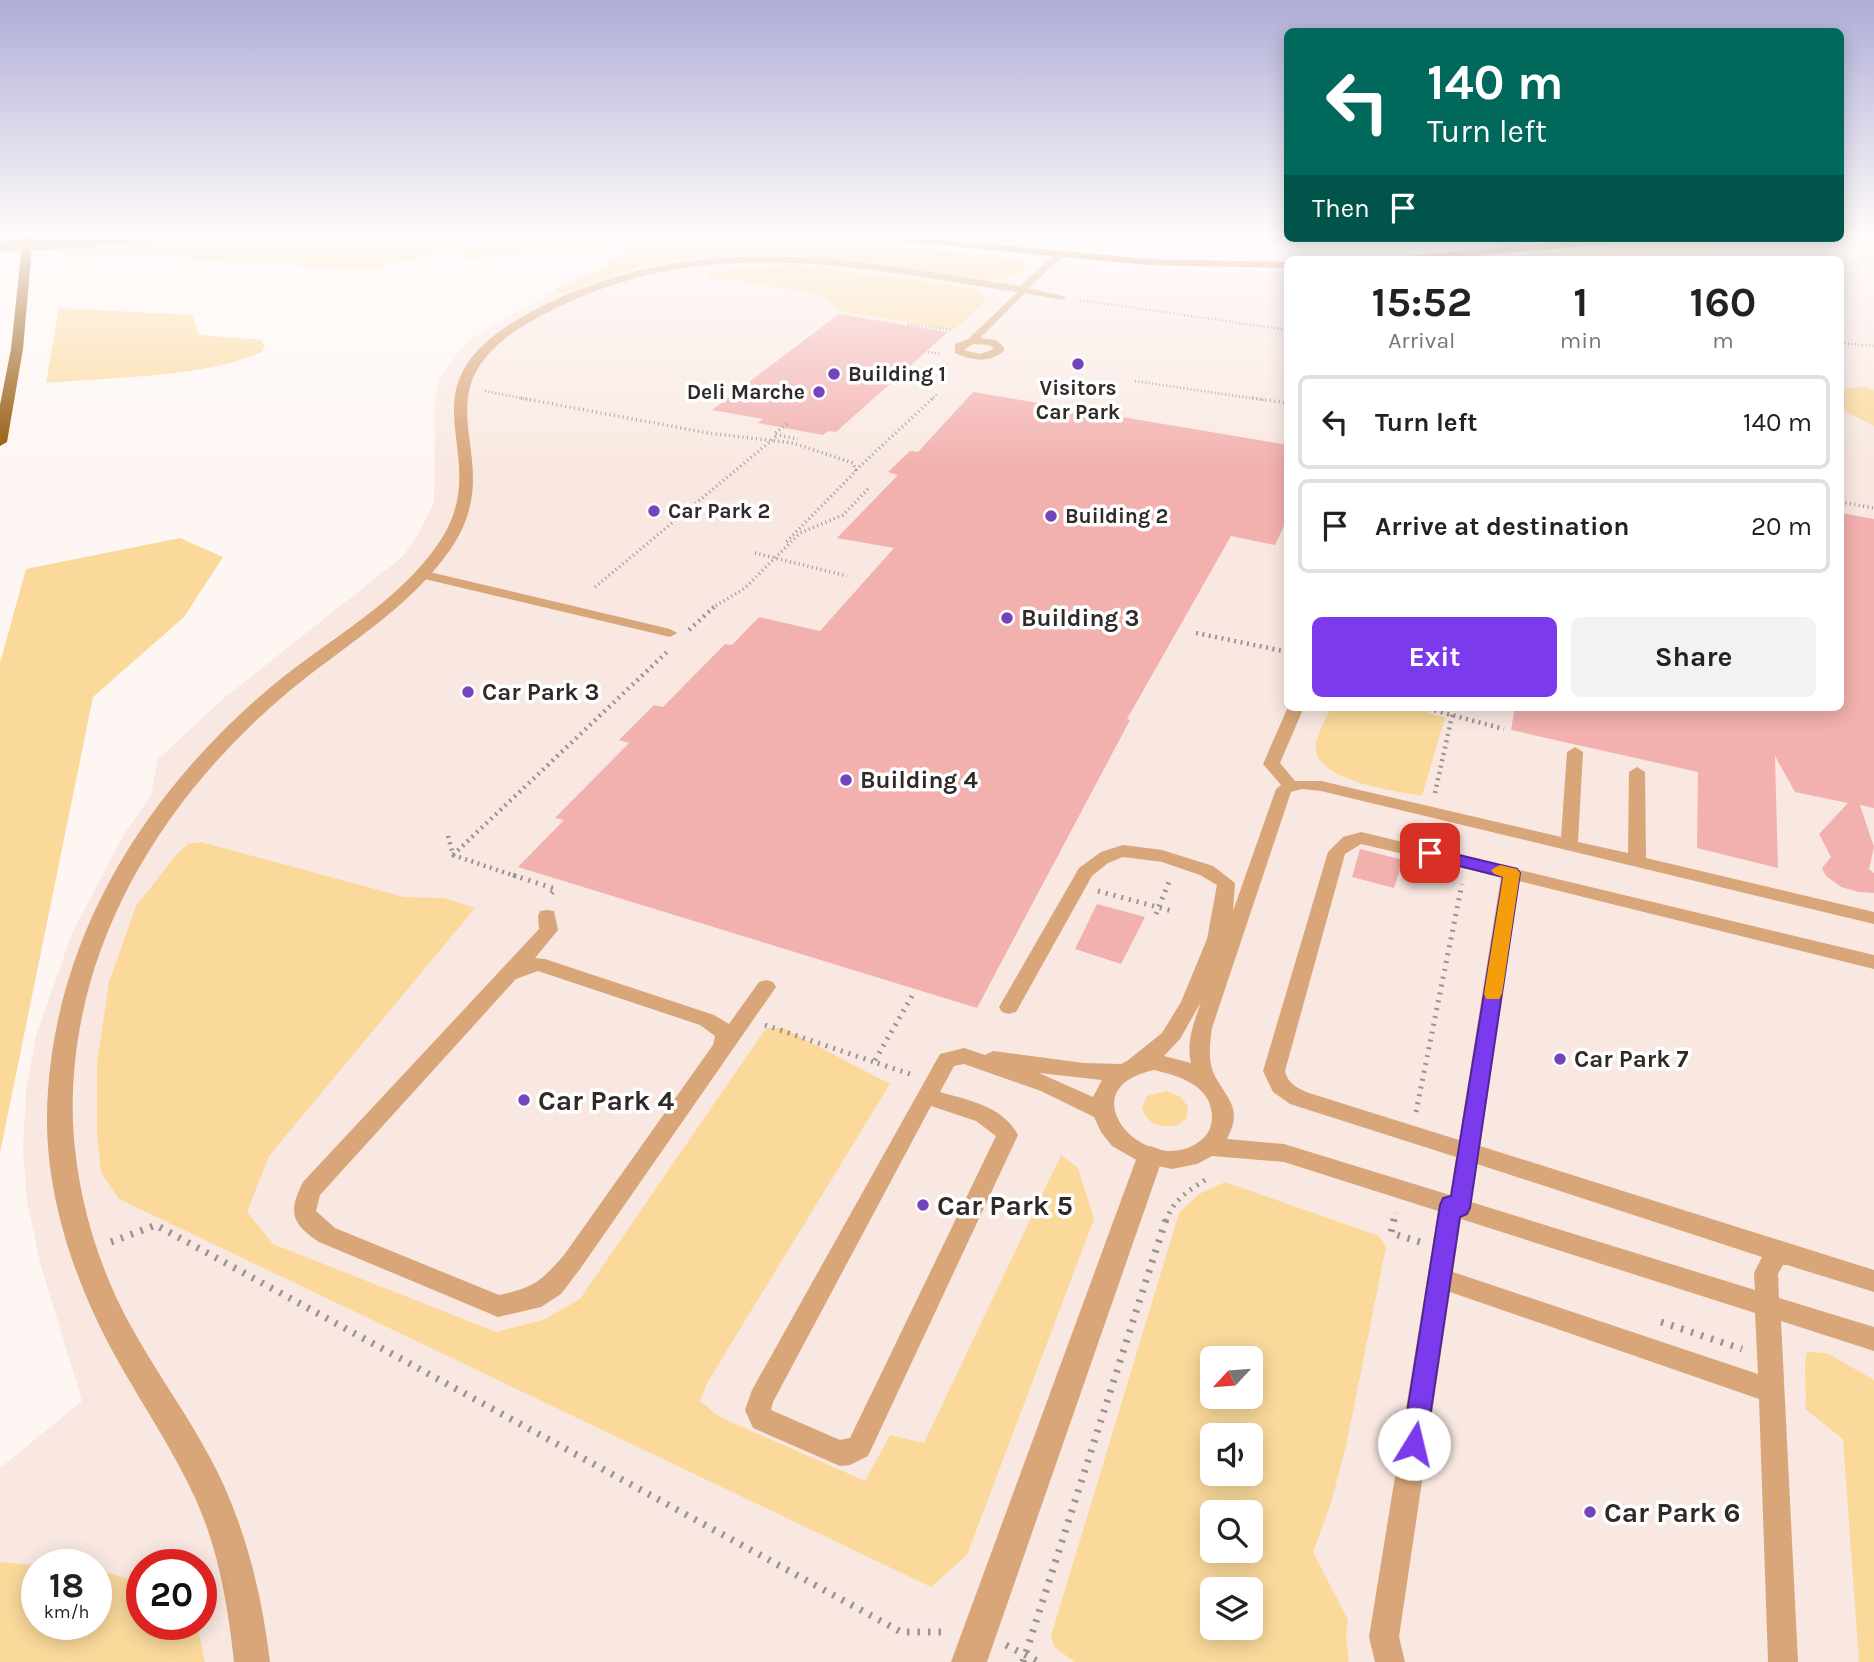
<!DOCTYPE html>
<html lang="en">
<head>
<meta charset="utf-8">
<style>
	body { margin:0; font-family:Karla,sans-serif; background:#f2f2f2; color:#222; height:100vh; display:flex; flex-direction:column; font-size:26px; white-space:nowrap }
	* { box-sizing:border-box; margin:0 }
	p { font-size:23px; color:#767676 }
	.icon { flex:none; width:38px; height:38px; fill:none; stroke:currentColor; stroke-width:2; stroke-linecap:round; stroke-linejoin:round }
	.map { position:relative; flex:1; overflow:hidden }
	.drawer { position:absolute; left:1284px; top:256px; width:560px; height:455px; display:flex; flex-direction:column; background:#fff; border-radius:10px; box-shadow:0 4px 18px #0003 }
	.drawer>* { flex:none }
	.banner { position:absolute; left:1284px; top:28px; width:560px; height:214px; border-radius:10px; box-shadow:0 4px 18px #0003; background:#00695c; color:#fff; overflow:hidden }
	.needle { width:46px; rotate:244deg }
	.tools { position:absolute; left:1200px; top:1346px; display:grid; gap:14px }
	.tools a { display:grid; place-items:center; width:63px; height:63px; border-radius:10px; background:#fff; box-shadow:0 4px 18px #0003; font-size:35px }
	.speed { position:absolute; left:21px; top:1549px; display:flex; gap:14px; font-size:35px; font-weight:700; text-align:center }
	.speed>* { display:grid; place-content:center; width:91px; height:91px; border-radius:50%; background:#fff; box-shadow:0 4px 18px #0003; line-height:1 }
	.speed small { font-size:18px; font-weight:400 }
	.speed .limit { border:10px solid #d22; background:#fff; color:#111 }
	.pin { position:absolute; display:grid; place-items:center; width:60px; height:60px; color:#fff; margin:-30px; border-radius:14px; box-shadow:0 4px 10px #0006 }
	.me { position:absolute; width:77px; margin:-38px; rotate:9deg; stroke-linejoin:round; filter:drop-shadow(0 0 5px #0008) }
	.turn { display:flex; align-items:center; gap:24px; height:147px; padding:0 28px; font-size:32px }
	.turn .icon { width:91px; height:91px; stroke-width:2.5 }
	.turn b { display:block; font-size:49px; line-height:60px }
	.then { display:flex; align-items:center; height:66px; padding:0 28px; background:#0003; gap:14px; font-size:26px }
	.eta { display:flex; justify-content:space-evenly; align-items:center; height:119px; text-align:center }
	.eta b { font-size:42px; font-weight:700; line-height:49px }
	.action { display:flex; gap:14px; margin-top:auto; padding:14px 28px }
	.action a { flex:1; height:80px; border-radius:10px; background:#7c3aed; color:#fff; font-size:28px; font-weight:700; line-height:80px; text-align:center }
	.action a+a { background:#f2f2f2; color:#222 }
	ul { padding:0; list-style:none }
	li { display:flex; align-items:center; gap:21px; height:94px; margin:0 14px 10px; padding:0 14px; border:4px solid #e0e0e0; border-radius:10px }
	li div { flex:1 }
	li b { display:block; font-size:26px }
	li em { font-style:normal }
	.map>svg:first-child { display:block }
</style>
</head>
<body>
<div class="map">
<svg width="1874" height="1662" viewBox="0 0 1874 1662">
	<rect width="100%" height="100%" fill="#fef6f3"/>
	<path fill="#f9e8e1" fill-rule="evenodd" d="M 648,236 L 797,236 L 1086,266 L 1209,272 L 1288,272 L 1288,707 L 1841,707 L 1841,259 L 1471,259 L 1719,238 L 1874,236 L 1874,1662 L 0,1662 L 0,1468 L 82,1401 L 41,1266 L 27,1202 L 23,1149 L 26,1091 L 36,1036 L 72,933 L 123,836 L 151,795 L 158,759 L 224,698 L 402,557 L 416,538 L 434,503 L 435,400 L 440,377 L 461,349 L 478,334 L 553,290 L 597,271 ZM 1213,1358 L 1251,1358 L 1251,1396 L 1213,1396 ZM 1213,1435 L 1251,1435 L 1251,1474 L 1213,1474 ZM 1213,1512 L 1251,1512 L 1251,1550 L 1213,1550 ZM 37,1564 L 96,1564 L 96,1624 L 37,1624 ZM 142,1564 L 201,1564 L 201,1624 L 142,1624 ZM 1213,1589 L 1251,1589 L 1251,1628 L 1213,1628 Z"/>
	<g fill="#fad99b" fill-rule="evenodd">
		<polygon points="296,236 460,236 427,256 371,269 203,261 169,253 65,258 64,249"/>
		<polygon points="491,236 627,236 623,240 470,259 455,256"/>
		<polygon points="648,236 797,236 1016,259 1023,263 1023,270 1003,279 978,280 770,252 663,261 610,275 564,293 553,290 597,271"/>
		<polygon points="1720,238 1779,238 1774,247 1657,259 1486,258"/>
		<polygon points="794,265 974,288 986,300 954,330 840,311 820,294 709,277 708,272"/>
		<path d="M 59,308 L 192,315 L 199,335 L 261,340 L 265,346 L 262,352 C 203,378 111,377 46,383 Z"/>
		<polygon points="1864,387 1874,390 1874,426 1841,409 1841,388"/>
		<polygon points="180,538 223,557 184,617 93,697 0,1153 0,663 26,569"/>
		<path d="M 1331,707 L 1412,707 L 1445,718 L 1422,796 C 1397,791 1309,781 1316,743 C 1319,731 1326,718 1331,707 Z"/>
		<polygon points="201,842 404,897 444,898 475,908 269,1156 247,1212 273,1244 496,1332 543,1320 580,1299 766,1028 783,1028 890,1084 707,1383 700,1401 720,1417 865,1481 890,1435 924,1443 1061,1155 1078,1168 1094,1219 967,1555 931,1587 119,1199 101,1173 97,1133 97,1063 109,982 136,906 178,853 188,844"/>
		<path d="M 1167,1091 L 1181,1097 L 1188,1107 L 1186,1119 L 1176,1126 C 1161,1128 1146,1124 1142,1108 L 1147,1096 Z"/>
		<path d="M 1225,1182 L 1379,1236 L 1386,1247 L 1346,1446 L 1331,1503 L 1313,1552 L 1348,1620 L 1346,1636 L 1349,1662 L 1075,1662 L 1054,1647 L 1051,1636 L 1179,1213 L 1199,1194 ZM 1213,1358 L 1251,1358 L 1251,1396 L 1213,1396 ZM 1213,1435 L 1251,1435 L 1251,1474 L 1213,1474 ZM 1213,1512 L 1251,1512 L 1251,1550 L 1213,1550 ZM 1213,1589 L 1251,1589 L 1251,1628 L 1213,1628 Z"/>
		<path d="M 1807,1352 L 1827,1353 L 1874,1380 L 1874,1662 L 1859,1662 L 1843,1439 L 1805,1409 C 1808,1390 1802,1371 1807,1352 Z"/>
		<polygon points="0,1562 37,1565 37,1624 96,1624 96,1569 142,1583 142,1624 197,1624 205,1662 0,1662"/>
	</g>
	<g fill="#f2b0ae">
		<polygon points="839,314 948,332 836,432 828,431 823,435 758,423 763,419 712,410"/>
		<polygon points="973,392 1288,445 1288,517 1275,545 1231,536 1127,719 1130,720 977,1008 518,867 564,820 555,818 629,743 619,740 654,705 663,707 725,644 732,645 759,617 820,631 894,548 837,538 898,475 888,472 910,451 918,452"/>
		<polygon points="1841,513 1874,519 1874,808 1860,805 1874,847 1869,869 1874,873 1874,893 1859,892 1841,887 1826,876 1822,868 1831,857 1819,834 1848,803 1795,792 1775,756 1778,868 1697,848 1698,772 1511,730 1515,707 1841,707"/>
		<polygon points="1360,849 1403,860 1394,888 1352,877"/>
		<polygon points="1097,904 1145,917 1121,964 1075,949"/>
	</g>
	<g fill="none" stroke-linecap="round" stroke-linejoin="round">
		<g stroke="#9a9491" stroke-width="2.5" stroke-dasharray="1 2.5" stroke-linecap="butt">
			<polyline points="813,236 858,239"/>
			<polyline points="219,239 277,236"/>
			<polyline points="1080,300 1288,330"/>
			<polyline points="908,324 951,330"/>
			<polyline points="1841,343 1874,346"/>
			<polyline points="928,352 941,354"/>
			<polyline points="913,374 921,369 949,364"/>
			<polyline points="1135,381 1264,400"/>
			<polyline points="485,391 531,400"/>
			<polyline points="931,400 937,394"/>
		</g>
		<g stroke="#9a9491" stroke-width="3.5" stroke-dasharray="1 3.5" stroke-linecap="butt">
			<polyline points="521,398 708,433 793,443 853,463 856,471 785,543"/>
			<polyline points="1252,398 1288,403"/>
			<polyline points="787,424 774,434 798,439"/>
			<polyline points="856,470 933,398"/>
			<polyline points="1841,502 1874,508"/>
			<polyline points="755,553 847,576"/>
			<polyline points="595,587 778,435"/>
			<polyline points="712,608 745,588 800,533 843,515 868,489"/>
		</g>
		<g stroke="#9a9491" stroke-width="4.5" stroke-dasharray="2 4.5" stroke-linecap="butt">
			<polyline points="689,630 714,607"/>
			<polyline points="1196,633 1288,652"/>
			<polyline points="1422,707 1504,729"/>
			<polyline points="1435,793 1454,707"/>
			<polyline points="448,836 453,855 518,877"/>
			<polyline points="453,855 668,651"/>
		</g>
		<g stroke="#9a9491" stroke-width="5" stroke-dasharray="2 6" stroke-linecap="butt">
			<polyline points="513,875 555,889 550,895"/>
			<polyline points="1098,891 1172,911"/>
			<polyline points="1156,914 1170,879"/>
			<polyline points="912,996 874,1062 913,1075"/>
			<polyline points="765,1025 874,1062"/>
			<polyline points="1416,1112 1462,884"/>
			<path d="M 1166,1221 C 1173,1199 1191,1189 1210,1177"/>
			<polyline points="1394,1221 1396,1213"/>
		</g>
		<g stroke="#9a9491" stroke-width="7" stroke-dasharray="2.5 8" stroke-linecap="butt">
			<polyline points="1394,1219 1391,1233 1420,1242"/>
			<polyline points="111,1242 156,1225 901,1632 948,1632"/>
			<polyline points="1661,1322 1742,1349"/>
			<polyline points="1006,1645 1039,1662"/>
			<polyline points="1023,1662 1166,1219"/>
		</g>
		<g fill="#d9a679" fill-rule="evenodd">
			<path d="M 1023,287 L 1067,297 L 1062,300 L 1025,293 L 980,338 L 996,340 L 1004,347 L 1004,351 C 989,363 972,361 955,353 L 955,344 L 968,339 ZM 973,344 L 989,345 L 994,349 L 980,354 L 964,350 Z"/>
			<polygon points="421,570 670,629 677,633 670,637 416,577 414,574"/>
			<path d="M 1288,707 L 1304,707 L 1280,763 L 1295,781 L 1321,781 L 1561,837 L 1567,752 L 1575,747 L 1583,752 L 1578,842 L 1628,853 L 1629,772 L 1637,767 L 1645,772 L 1646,858 L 1874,912 L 1874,924 L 1321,791 L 1302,789 L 1291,792 L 1212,1028 C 1210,1044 1207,1063 1216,1078 C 1230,1102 1242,1110 1227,1139 L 1284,1144 L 1450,1195 L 1456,1157 L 1290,1104 L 1273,1092 L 1263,1071 L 1328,852 L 1343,837 L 1361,832 L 1874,955 L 1874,969 L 1519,881 L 1480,1146 L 1874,1270 L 1874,1292 L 1787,1265 L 1783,1265 L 1778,1274 L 1779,1298 L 1874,1327 L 1874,1351 L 1781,1321 L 1798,1662 L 1768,1662 L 1759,1399 L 1450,1292 L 1399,1637 L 1405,1662 L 1375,1662 L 1369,1637 L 1438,1211 L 1284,1162 L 1212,1156 L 1197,1164 L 1172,1169 L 1140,1162 L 1112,1146 L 1101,1132 L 1094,1117 L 1041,1091 L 964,1064 L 954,1066 L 940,1092 C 968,1100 1003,1106 1018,1135 L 868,1456 L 850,1465 L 840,1466 L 753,1428 L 745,1410 L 752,1390 L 940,1054 L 964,1048 L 985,1055 L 993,1051 L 1084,1063 L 1121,1064 L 1127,1061 L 1162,1033 L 1181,1002 L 1207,939 L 1217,885 L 1200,875 L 1162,862 L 1123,857 L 1108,863 L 1092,876 L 1016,1012 L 1009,1014 L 1002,1012 L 999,1007 L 1079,868 L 1101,852 L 1123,845 L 1162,850 L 1213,866 L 1235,883 L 1233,911 L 1276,789 L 1281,785 L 1263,764 ZM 1361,844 L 1501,877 L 1459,1140 L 1309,1093 C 1297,1088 1288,1084 1285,1071 L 1345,854 ZM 1201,1002 C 1194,1022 1186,1042 1191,1063 L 1164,1056 L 1180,1039 ZM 1154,1070 C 1179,1076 1211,1085 1212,1116 C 1212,1130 1206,1138 1194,1145 C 1142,1174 1067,1089 1154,1070 ZM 1039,1073 L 1102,1080 L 1093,1097 ZM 931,1106 L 976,1121 L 996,1136 L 850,1438 L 840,1440 L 771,1410 L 773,1402 ZM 1477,1164 L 1762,1257 L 1754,1273 L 1755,1290 L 1471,1202 ZM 1461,1219 L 1755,1313 L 1758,1374 L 1453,1272 Z"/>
			<path d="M 547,910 L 554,911 L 558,930 L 535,958 L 545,959 L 714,1015 L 729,1024 L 759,982 L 766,980 L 773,982 L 776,987 L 580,1269 L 561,1294 L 541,1307 L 498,1317 L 319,1242 C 291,1223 288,1212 303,1182 L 539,929 L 538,916 L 540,911 ZM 538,971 L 700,1025 L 715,1036 L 713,1045 L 564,1255 C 540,1282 535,1287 499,1295 L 335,1228 L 316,1211 L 320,1195 L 516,979 Z"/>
		</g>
		<g fill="#d9a679" fill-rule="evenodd">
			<path d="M 1057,252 L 1066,254 L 1023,293 C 851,267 700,229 537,318 C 402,392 517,454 450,550 C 408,610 342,647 287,693 C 160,800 67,952 73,1123 C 76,1191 96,1261 128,1321 C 156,1373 192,1420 218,1473 C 247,1533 262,1596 270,1662 L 234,1662 C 228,1607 219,1551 196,1500 C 173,1449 141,1403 114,1354 C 75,1282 46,1198 47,1115 C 50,943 143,794 272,686 C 327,640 397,604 438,544 C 502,452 387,389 531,312 C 694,225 847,260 1020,286 Z"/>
			<polygon points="1150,1146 1159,1149 1163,1157 987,1662 951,1662 1137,1157 1141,1149"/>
		</g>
		<g fill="#c77c2f" fill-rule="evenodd">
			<polygon points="143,236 204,236 199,239 91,245 86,242 91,239"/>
			<polygon points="870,236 908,236 1147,259 1288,262 1288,268 1147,265 875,239"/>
			<polygon points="1608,238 1649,238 1644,241 1441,259 1400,259 1405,256"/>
		</g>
		<polygon fill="#905202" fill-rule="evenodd" points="23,236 33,236 23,349 7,442 0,446 0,405 11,349"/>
		<polyline stroke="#c77c2f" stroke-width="11" points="0,246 91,242"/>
	</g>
	<linearGradient id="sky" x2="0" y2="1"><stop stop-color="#aeadd7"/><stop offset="0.5" stop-color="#fffbfa"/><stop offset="1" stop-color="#fffbfa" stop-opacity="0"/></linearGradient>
	<rect width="1874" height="469" fill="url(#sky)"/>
	<polygon fill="#7c3aed" stroke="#51269a" stroke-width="2" points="1430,848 1517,869 1520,873 1470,1208 1467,1214 1460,1217 1426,1444 1422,1452 1414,1455 1405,1452 1402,1444 1440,1205 1443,1198 1451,1196 1503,877 1424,857 1421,853 1424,850"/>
	<polygon fill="#f59e0b" points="1500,865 1517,869 1520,873 1502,994 1499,999 1486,999 1484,994 1503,877 1494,874 1491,870"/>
	<g fill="#7344bc" stroke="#fff" stroke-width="2.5">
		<circle cx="1078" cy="364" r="7"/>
		<circle cx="834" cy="374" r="7"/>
		<circle cx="819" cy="392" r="7"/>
		<circle cx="654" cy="511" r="7"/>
		<circle cx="1051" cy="516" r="7"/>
		<circle cx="1007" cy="618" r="7"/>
		<circle cx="468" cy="692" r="7"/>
		<circle cx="846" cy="780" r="7"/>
		<circle cx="1560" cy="1059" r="7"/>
		<circle cx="524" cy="1100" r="7"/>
		<circle cx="923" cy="1205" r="7"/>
		<circle cx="1590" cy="1512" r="7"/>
	</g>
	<g text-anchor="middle" stroke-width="7" stroke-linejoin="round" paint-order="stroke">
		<g font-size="21" font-weight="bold" fill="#2f2a28" stroke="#fff" text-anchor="start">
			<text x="848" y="381">Building 1</text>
			<text x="1078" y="395" text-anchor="middle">Visitors<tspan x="1078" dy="24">Car Park</tspan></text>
			<text x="805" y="399" text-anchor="end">Deli Marche</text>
			<text x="668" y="518">Car Park 2</text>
			<text x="1065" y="523">Building 2</text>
		</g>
		<g font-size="24" font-weight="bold" fill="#2f2a28" stroke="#fff" text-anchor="start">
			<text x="1021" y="626">Building 3</text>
			<text x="482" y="700">Car Park 3</text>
			<text x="860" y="788">Building 4</text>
			<text x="1574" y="1067">Car Park 7</text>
		</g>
		<g font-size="28" font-weight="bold" fill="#2f2a28" stroke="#fff" text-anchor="start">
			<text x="538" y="1110">Car Park 4</text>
			<text x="937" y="1215">Car Park 5</text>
			<text x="1604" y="1522">Car Park 6</text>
		</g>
	</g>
</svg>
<div class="tools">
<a><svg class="needle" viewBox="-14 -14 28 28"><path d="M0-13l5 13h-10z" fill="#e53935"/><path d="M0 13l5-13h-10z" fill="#767676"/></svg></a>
<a><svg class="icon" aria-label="sound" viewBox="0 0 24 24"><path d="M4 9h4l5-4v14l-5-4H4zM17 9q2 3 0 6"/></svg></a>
<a><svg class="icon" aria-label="search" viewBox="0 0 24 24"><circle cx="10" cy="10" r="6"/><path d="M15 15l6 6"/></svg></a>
<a><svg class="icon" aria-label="layers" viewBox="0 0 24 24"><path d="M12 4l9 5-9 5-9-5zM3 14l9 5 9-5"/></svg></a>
</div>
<div class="speed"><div>18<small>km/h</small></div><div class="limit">20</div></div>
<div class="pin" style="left:1430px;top:853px;background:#d93025"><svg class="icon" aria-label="arrive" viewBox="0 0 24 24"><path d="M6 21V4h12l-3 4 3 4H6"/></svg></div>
<svg class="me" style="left:1414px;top:1444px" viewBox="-20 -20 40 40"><circle r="19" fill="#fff"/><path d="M0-13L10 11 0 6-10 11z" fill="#7c3aed"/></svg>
<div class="banner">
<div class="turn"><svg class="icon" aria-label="left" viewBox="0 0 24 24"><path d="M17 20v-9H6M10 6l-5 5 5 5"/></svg><div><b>140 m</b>Turn left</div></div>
<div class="then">Then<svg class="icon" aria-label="arrive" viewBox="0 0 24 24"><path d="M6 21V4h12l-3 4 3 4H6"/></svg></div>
</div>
<section class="drawer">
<div class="eta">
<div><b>15:52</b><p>Arrival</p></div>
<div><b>1</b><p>min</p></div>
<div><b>160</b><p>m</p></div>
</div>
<ul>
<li><svg class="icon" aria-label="left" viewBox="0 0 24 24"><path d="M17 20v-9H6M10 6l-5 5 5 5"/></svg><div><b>Turn left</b></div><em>140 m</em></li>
<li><svg class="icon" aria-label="arrive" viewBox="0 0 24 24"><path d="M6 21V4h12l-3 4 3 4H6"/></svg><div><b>Arrive at destination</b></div><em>20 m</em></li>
</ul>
<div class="action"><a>Exit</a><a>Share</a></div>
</section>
</div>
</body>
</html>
